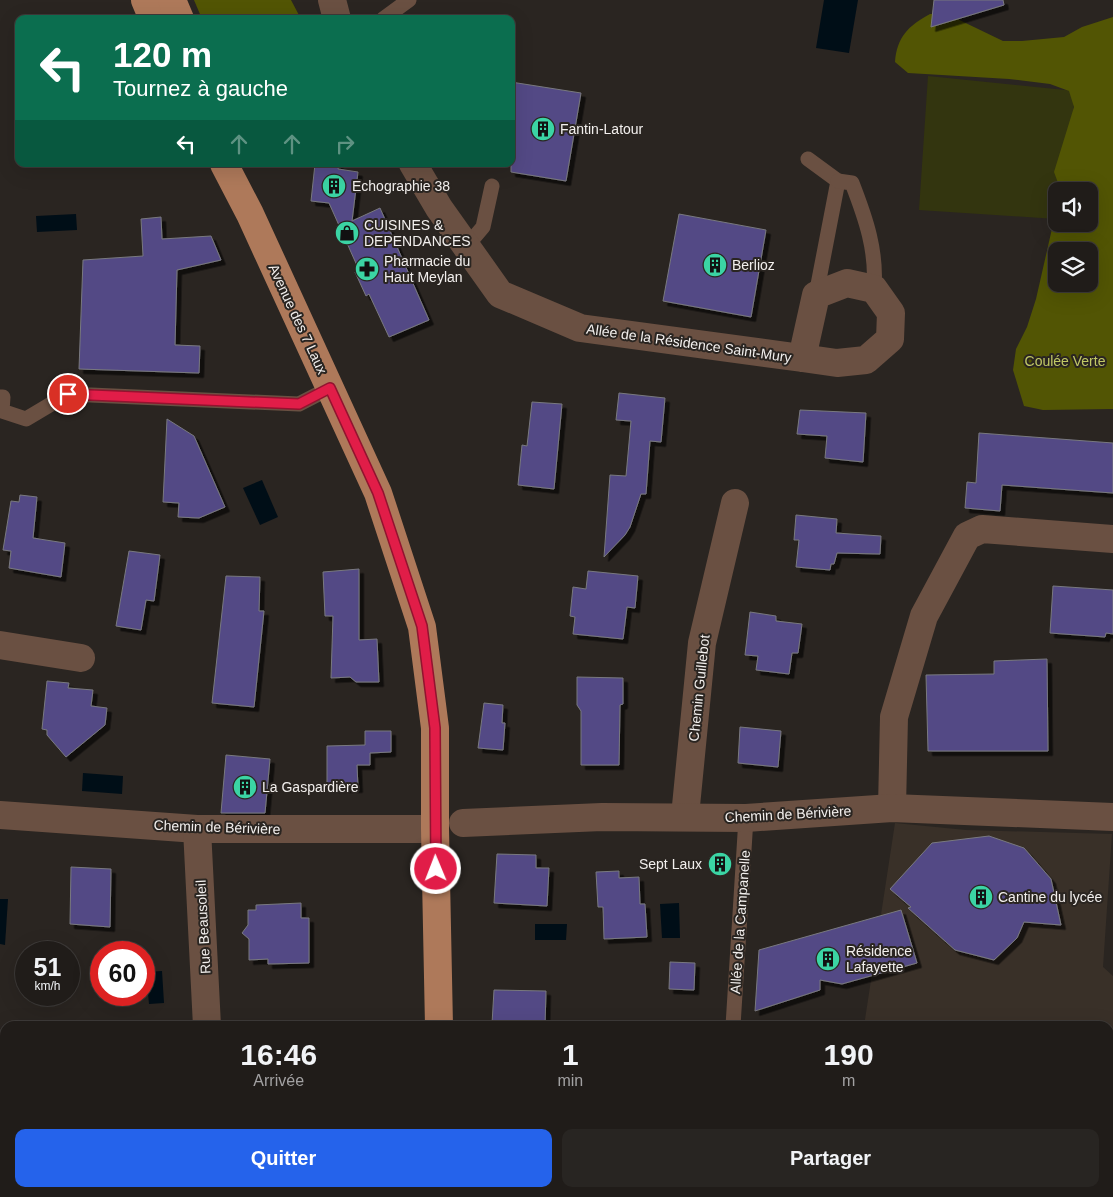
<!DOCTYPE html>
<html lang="fr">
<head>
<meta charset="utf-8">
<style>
	body { margin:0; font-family:Helvetica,sans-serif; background:#282522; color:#f1f3f6; height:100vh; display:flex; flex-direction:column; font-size:19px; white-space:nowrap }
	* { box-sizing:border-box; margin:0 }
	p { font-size:16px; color:#a2a1a2 }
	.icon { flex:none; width:28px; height:28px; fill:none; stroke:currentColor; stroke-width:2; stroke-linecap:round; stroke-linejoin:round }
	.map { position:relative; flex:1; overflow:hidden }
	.side { position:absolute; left:0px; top:1021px; width:1114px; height:176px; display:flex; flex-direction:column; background:#201c19; border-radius:15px 15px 0 0; box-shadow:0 5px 20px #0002,0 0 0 1px #3d3a38 }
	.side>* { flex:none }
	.banner { position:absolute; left:15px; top:15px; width:500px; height:152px; border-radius:10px; box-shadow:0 5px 20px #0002,0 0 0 1px #3d3a38; background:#0b6e4f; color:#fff; overflow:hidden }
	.tools { position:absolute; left:1048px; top:182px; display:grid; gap:10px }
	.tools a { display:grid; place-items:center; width:50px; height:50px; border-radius:10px; background:#201c19; box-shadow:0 5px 20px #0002,0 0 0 1px #3d3a38; font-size:25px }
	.speed { position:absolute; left:15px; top:941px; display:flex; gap:10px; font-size:25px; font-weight:700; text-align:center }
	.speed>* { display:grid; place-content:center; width:65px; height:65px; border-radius:50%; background:#201c19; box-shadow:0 5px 20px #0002,0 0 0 1px #3d3a38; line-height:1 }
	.speed small { font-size:12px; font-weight:400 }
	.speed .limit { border:8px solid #d22; background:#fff; color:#111 }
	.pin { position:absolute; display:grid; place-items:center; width:42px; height:42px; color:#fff; margin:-21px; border:2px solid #fff; border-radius:50%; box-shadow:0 1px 5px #0007 }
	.me { position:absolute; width:55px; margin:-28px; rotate:359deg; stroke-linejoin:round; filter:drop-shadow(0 0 4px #0008) }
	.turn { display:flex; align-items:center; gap:18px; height:105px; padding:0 15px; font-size:22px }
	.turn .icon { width:65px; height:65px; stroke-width:2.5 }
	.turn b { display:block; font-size:35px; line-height:42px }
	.lanes { display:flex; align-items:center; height:48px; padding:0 15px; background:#0003; justify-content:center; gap:25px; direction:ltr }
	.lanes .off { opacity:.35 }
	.eta { display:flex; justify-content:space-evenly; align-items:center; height:85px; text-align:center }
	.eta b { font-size:30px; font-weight:700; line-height:35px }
	.cta { display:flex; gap:10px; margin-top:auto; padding:10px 15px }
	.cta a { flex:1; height:58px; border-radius:10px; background:#2563eb; color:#fff; font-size:20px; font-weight:700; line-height:58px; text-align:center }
	.cta a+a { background:#282522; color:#f1f3f6 }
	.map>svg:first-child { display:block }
</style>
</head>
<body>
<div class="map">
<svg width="1113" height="1197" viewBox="0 0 1113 1197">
	<defs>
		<filter id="shadow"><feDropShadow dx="4.5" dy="4.5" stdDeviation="0" flood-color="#0009"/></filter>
	</defs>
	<rect width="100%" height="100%" fill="#2a2521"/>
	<polygon fill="#393028" points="895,823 966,830 1112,834 1103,967 1113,976 1113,1197 718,1197 718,1192 1109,1192 1109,1026 864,1026"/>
	<polygon fill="#33350f" points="928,76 1075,91 1066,191 1056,191 1056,219 919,210"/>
	<g fill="#525504" fill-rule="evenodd">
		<polygon points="194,0 291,0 301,19 202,19"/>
		<path d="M 930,14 L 947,14 L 1003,41 L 1022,41 L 1064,37 L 1082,27 L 1113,17 L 1113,409 L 1043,410 L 1024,406 L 1013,370 L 1016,349 L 1027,327 L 1036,299 L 1056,211 L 1056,224 L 1089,224 L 1089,191 L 1061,191 L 1054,172 L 1074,107 L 1069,91 L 1050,84 L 1009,79 L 908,73 L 895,62 C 897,37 908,26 930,14 ZM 1056,251 L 1089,251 L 1089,284 L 1056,284 Z"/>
	</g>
	<g fill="#000e17">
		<polygon points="824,0 858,0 849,53 816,48"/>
		<polygon points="76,214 77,230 37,232 36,216"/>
		<polygon points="262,480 278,517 260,525 243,488"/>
		<polygon points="83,773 123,776 122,794 82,791"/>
		<polygon points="0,899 8,899 5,945 0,944"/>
		<polygon points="679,903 680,938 662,938 660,904"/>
		<polygon points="535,924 567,924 566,940 535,940"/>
		<polygon points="162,971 164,1003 149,1004 146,972"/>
	</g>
	<g fill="#534a85" stroke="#79797f" filter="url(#shadow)">
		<polygon points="934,0 1003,0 1004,5 931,27"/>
		<polygon points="511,82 581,93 566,181 511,172"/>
		<polygon points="315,164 339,164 338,169 358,172 352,221 380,208 429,320 389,337 369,294 366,296 355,272 359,270 329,203 311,201"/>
		<polygon points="679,214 766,230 751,317 663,301"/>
		<polygon points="161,217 162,239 211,236 221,260 177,270 175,345 200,346 199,373 79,369 83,260 143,256 141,219"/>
		<polygon points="619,393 665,398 661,442 650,441 646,494 641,494 630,527 625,535 604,557 610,475 626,476 631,421 616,420"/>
		<polygon points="532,402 562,404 554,489 518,485 522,445 527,446"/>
		<polygon points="800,410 866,413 863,462 825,458 827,436 797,434"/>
		<polygon points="167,419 194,436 225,507 199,518 178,517 179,503 163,502"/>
		<polygon points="979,433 1113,443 1113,493 1002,485 1000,511 965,508 967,482 976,483"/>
		<polygon points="20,495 37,497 33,538 65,543 61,577 9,568 11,551 3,550 11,501 19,502"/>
		<polygon points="796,515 837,519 836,533 881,536 880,554 837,553 834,564 831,564 830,570 796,567 799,540 794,540"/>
		<polygon points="129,551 160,555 154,601 146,600 141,630 116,626"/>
		<polygon points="359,569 359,640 377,639 379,682 356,682 350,677 331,678 333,616 325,616 323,572"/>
		<polygon points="588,571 638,576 635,608 627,607 623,639 573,634 575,617 570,616 573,587 586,589"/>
		<polygon points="226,576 260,577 259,611 264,611 254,707 212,703"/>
		<polygon points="1053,586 1113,590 1113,634 1106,633 1105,637 1050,633"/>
		<polygon points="750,612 776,616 776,621 802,624 798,653 792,653 789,674 756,670 758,656 745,655"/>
		<polygon points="1047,659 1048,751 928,751 926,675 994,674 994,661"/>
		<polygon points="577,677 623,678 623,704 620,705 619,765 581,765 581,711 577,705"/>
		<polygon points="47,681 69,683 68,688 93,690 91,706 107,708 105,725 66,757 47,735 47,730 42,729"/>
		<polygon points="484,703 503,705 502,723 505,723 503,750 478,748"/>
		<polygon points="740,727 781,731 778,767 738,763"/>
		<polygon points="365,731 391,731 391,752 370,753 370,765 357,765 358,788 327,788 327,746 365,745"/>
		<polygon points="226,755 270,759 265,813 221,813"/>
		<polygon points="989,836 1024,848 1051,879 1061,925 1024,922 1017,938 994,960 955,950 908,908 911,907 890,889 932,843"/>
		<polygon points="497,854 536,855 536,868 549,868 547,906 494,903"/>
		<polygon points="71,867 111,869 110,927 70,924"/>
		<polygon points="619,871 619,878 639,877 640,904 645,904 647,937 604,939 603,907 598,907 596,872"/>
		<polygon points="301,903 301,918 309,918 309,963 268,964 268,959 249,960 249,939 242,933 248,925 248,910 256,910 256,905"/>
		<polygon points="901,910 917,963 842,984 820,980 820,990 755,1011 759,950"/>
		<polygon points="670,962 695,963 694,990 669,989"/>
		<polygon points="494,990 546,991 545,1026 492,1024"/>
	</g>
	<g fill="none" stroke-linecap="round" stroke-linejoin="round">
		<g stroke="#6a5042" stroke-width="15">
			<polyline points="383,19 409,0"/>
			<polyline points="808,159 838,181 816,295"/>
			<path d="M 838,181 L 852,183 C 866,219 877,251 874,289"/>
			<polyline points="466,247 483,227 492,186"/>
			<polyline points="0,397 3,397 2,411 26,419 68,394 299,404 330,388"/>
			<polyline points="733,1026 746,818"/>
			<polyline points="709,1197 710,1192"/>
		</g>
		<g stroke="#6a5042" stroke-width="28">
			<polyline points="332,0 337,19"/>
			<polyline points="413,164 439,208 500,294 580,328 802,358 837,363 866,360 890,339 891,313 874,289 847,283 816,295 802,358"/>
			<polyline points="0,645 81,658"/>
			<polyline points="892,808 894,717 924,616 967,536 982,529 1113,539"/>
			<polyline points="0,815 197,829 435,829"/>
			<polyline points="685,816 702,643 735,503"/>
			<polyline points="463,823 602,817 746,818 892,808 1113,817"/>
			<polyline points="197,829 207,1026"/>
			<polyline points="219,1192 219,1197"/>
		</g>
		<g stroke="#ae795a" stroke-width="28">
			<polyline points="145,0 153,19"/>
			<polyline points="172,0 180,19"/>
			<polyline points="224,164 250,214 378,493 422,627 435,728 435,829 439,1026"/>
			<polyline points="465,1192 466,1197"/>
		</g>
	</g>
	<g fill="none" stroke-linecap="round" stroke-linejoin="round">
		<g stroke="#92132f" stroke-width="12">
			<polyline id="route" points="68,394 299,404 330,388 378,493 422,626 435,728 436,869"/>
		</g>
		<use href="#route" stroke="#e11d48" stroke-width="9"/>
	</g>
	<defs>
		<g id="building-disc" transform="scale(1.25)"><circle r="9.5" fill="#3bd4a4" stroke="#2a2521"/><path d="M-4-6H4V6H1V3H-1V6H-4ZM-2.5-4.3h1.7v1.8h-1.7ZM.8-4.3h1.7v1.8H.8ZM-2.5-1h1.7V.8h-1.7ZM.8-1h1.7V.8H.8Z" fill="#111"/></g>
		<g id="shop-disc" transform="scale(1.25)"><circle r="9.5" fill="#3bd4a4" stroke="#2a2521"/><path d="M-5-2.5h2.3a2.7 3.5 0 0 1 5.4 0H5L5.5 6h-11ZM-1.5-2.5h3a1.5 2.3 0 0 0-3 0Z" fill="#111"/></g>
		<g id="pharmacy-disc" transform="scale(1.25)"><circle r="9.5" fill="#3bd4a4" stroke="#2a2521"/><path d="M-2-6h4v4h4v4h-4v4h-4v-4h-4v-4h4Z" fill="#111"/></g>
	</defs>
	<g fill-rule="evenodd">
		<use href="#building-disc" x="543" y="129"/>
		<use href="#building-disc" x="334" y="186"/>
		<use href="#shop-disc" x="347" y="233"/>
		<use href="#building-disc" x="715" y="265"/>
		<use href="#pharmacy-disc" x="367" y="269"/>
		<use href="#building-disc" x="245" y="787"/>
		<use href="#building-disc" x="720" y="864"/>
		<use href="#building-disc" x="981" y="897"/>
		<use href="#building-disc" x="828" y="959"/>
	</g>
	<g text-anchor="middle" stroke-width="4" stroke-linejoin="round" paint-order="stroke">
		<g font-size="14" fill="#f2efed" stroke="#2a2521" text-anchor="start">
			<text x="560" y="134">Fantin-Latour</text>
			<text x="352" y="191">Echographie 38</text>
			<text x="364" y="230">CUISINES &amp;<tspan x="364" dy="16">DEPENDANCES</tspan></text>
			<text x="384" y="266">Pharmacie du<tspan x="384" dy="16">Haut Meylan</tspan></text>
			<text x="732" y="270">Berlioz</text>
			<text x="262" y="792">La Gaspardière</text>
			<text x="702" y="869" text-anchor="end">Sept Laux</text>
			<text x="998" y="902">Cantine du lycée</text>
			<text x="846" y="956">Résidence<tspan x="846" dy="16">Lafayette</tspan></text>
		</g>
		<g font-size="14" fill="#f2efed" stroke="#2a2521">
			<text transform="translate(298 319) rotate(65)" y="5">Avenue des 7 Laux</text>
			<text transform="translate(689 343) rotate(8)" y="5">Allée de la Résidence Saint-Mury</text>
			<text transform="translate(699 688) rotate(-84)" y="5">Chemin Guillebot</text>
			<text transform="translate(788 814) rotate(-3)" y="5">Chemin de Bérivière</text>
			<text transform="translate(217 827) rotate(2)" y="5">Chemin de Bérivière</text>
			<text transform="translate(740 922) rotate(-86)" y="5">Allée de la Campanelle</text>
			<text transform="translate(203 927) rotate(-93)" y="5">Rue Beausoleil</text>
		</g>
		<g font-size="14" fill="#c1c865" stroke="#2a2521">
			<text x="1065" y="366">Coulée Verte</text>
		</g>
	</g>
</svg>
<div class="tools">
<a><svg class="icon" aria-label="sound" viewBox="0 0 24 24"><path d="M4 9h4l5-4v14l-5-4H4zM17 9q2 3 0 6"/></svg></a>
<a><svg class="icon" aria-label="layers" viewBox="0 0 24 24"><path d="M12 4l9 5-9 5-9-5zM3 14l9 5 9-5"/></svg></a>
</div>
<div class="speed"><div>51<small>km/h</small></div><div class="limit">60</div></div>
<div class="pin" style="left:68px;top:394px;background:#d93025"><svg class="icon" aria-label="arrive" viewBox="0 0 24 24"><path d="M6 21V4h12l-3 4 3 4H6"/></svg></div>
<svg class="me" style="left:436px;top:869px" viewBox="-20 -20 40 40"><circle r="17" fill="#e11d48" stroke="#fff" stroke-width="3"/><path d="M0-11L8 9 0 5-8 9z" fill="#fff"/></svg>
<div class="banner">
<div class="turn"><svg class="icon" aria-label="left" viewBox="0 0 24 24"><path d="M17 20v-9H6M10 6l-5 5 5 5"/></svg><div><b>120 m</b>Tournez à gauche</div></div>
<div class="lanes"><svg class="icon" aria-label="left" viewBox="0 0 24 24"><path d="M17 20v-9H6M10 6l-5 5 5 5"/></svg><svg class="icon off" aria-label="ahead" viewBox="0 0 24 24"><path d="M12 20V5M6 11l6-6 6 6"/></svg><svg class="icon off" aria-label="ahead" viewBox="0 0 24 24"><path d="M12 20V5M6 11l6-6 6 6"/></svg><svg class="icon off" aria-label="right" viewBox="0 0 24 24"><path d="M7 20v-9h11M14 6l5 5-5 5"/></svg></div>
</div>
<section class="side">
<div class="eta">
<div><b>16:46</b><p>Arrivée</p></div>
<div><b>1</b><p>min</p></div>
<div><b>190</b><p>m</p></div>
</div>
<div class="cta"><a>Quitter</a><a>Partager</a></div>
</section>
</div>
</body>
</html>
